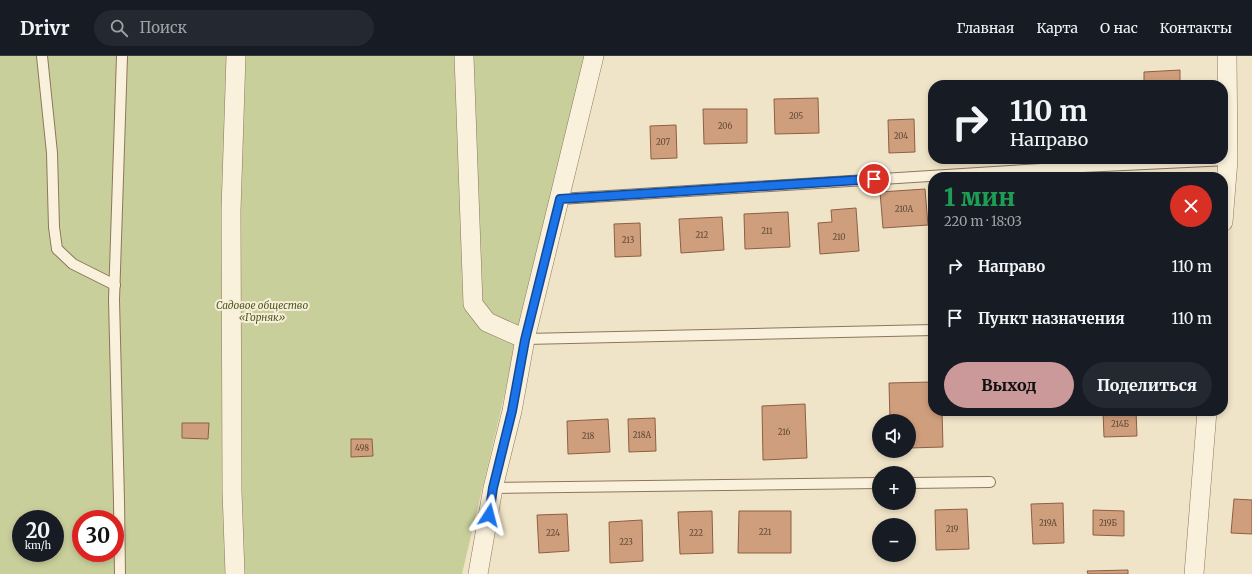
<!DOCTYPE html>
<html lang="ru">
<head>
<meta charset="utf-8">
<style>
	body { margin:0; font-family:Merriweather,serif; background:#242831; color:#f1f3f6; height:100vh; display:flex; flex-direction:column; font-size:15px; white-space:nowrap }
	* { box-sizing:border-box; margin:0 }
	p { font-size:13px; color:#9ea1a6 }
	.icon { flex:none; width:22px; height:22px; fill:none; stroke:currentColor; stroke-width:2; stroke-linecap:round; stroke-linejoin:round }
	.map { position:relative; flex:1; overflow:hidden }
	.drawer { position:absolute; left:928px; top:116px; width:300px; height:244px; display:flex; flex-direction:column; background:#171b24; border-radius:16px; box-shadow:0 2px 6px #0003 }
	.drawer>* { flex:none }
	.hud { position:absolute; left:928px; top:24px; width:300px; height:84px; border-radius:16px; box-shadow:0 2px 6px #0003; background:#171b24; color:#f1f3f6; overflow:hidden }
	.controls { position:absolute; left:872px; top:358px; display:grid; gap:8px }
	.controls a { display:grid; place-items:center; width:44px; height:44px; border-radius:50%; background:#171b24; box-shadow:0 2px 6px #0003; font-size:20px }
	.speed { position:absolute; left:12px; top:454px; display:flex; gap:8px; font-size:20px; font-weight:700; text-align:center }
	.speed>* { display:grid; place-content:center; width:52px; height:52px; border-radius:50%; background:#171b24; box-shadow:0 2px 6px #0003; line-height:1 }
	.speed small { font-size:10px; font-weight:400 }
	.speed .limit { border:6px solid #d22; background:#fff; color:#111 }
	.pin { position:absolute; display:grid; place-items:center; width:34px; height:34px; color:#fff; margin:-17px; border:2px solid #fff; border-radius:50%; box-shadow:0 1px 4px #0007 }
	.me { position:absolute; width:44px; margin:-22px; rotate:9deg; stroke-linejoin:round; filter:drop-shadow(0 0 3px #0008) }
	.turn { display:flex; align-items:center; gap:14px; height:84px; padding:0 16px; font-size:18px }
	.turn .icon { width:52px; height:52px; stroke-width:2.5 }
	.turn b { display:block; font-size:28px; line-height:34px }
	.round { display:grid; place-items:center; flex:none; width:42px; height:42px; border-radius:21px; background:#242831 }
	.head { display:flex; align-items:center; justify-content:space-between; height:68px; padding:0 16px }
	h1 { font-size:24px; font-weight:800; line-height:30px; color:#1e9e55 }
	.cta { display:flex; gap:8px; margin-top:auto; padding:8px 16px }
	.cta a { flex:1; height:46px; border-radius:24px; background:#cc999b; color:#111; font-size:16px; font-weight:800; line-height:46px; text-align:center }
	.cta a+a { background:#242831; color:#f1f3f6 }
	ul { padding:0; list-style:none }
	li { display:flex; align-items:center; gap:12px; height:52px; padding:0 16px }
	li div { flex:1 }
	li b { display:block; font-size:15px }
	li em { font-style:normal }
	header { display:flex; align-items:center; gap:24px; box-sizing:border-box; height:56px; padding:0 20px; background:#171b24; border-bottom:1px solid #363941 }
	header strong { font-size:19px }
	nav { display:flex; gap:22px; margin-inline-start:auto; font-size:14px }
	.search { width:280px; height:36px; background:#242831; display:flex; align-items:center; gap:10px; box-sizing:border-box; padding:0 14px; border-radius:22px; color:#9ea1a6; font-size:15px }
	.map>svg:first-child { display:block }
</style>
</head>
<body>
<header>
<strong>Drivr</strong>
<div class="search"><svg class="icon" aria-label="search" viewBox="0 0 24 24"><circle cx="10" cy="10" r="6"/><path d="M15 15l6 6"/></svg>Поиск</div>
<nav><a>Главная</a><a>Карта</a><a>О нас</a><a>Контакты</a></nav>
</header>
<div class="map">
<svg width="1252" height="518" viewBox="0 0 1252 518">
	<rect width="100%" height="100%" fill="#f0e4c8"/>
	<path fill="#c9cf9b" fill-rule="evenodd" d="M 0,0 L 585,0 L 462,518 L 0,518 ZM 21,463 L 55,463 L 55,497 L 21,497 ZM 81,463 L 115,463 L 115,497 L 81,497 Z"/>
	<g fill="#cf9f7d" stroke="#8d5f41">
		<polygon points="1180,14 1180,29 1144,29 1144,16"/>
		<polygon points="818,42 819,77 775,78 774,43"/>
		<polygon points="703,53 747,53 747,87 704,88"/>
		<polygon points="914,63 915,96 889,97 888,64"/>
		<polygon points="676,69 677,102 651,103 650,70"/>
		<polygon points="925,133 928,169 883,172 880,136"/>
		<polygon points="856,152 859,195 820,198 818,167 832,166 831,154"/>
		<polygon points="788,156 790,191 745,193 744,158"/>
		<polygon points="722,161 724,194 681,197 679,163"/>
		<polygon points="640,167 641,200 615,201 614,168"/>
		<polygon points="933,326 933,355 942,355 943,391 909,392 909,365 890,365 889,327"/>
		<polygon points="805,348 807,402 763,404 762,350"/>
		<polygon points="1103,355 1136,355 1137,380 1104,381"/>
		<polygon points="655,362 656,395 629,396 628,363"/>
		<polygon points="608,363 610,396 568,398 567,365"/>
		<polygon points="182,367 209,367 208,383 182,382"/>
		<polygon points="351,383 372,383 373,400 351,401"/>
		<polygon points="1234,443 1252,444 1252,478 1231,477"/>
		<polygon points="1063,447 1064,487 1033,488 1031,448"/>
		<polygon points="967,453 969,493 936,494 935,454"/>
		<polygon points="1093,454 1124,455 1124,480 1093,479"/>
		<polygon points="712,455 713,497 680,498 678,456"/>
		<polygon points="739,455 791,455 791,497 738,497"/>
		<polygon points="567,458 569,495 539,497 537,459"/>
		<polygon points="642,464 643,505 610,507 609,466"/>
		<polygon points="1128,514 1128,518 1088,518 1087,515"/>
	</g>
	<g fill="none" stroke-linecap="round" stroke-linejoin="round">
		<g stroke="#8d765c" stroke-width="12">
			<g id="lane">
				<polyline points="42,0 52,97 54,171 57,193 73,208 115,229"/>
				<polyline points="560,143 1041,113 1228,104"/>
				<polyline points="525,283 933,274"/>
				<polyline points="909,427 990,426"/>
				<polyline points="493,432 879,427"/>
				<polyline points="120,518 119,445 114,244 122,0"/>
			</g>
		</g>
		<g stroke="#8d765c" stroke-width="20">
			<g id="street">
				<polyline points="464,0 473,248 487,266 525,283"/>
				<polyline points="1223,166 1228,104 1227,0"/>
				<polyline points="235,518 232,435 231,155 236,0"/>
				<polyline points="478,518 493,432 512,355 525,283 594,0"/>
				<polyline points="1194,518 1207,355"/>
			</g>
		</g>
		<use href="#lane" stroke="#faf1dc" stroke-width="10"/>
		<use href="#street" stroke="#faf1dc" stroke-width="19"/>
	</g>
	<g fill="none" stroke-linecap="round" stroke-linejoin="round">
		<g stroke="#114b97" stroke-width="10">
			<polyline id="route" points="489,459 493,432 512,355 525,284 560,143 874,123"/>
		</g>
		<use href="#route" stroke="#1a73e8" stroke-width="7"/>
	</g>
	<g text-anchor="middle" stroke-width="4" stroke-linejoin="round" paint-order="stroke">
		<g font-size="8" fill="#624a37">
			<text x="796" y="63">205</text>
			<text x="725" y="73">206</text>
			<text x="901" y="83">204</text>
			<text x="663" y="89">207</text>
			<text x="904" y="156">210А</text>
			<text x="767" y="178">211</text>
			<text x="702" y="182">212</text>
			<text x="839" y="184">210</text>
			<text x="628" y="187">213</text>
			<text x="1120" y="371">214Б</text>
			<text x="784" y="379">216</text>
			<text x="642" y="382">218А</text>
			<text x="588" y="383">218</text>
			<text x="362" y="395">498</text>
			<text x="1048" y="470">219А</text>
			<text x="1108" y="470">219Б</text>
			<text x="952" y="476">219</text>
			<text x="765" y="479">221</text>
			<text x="553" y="480">224</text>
			<text x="696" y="480">222</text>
			<text x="626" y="489">223</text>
		</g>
		<g font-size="10" font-style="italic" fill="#4d5a26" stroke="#f7eed8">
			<text x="262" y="253">Садовое общество<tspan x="262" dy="12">«Горняк»</tspan></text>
		</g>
	</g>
</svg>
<div class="controls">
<a><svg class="icon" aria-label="sound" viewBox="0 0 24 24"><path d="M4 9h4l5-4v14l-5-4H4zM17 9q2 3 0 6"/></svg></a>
<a>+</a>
<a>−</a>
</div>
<div class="speed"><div>20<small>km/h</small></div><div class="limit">30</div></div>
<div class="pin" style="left:874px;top:123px;background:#d93025"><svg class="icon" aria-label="arrive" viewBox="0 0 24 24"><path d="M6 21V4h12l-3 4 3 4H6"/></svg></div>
<svg class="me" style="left:489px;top:459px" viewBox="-20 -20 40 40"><path d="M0-17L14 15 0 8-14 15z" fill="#1a73e8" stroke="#fff" stroke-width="4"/></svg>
<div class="hud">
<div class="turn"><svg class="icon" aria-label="right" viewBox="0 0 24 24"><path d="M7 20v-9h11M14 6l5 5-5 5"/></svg><div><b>110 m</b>Направо</div></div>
</div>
<section class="drawer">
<div class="head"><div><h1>1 мин</h1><p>220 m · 18:03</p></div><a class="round" style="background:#d93025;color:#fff"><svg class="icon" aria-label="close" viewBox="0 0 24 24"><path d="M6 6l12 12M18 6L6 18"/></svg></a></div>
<ul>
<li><svg class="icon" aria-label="right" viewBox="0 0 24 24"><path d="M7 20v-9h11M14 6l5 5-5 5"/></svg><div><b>Направо</b></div><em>110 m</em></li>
<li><svg class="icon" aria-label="arrive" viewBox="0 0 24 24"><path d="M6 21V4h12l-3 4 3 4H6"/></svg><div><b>Пункт назначения</b></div><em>110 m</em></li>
</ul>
<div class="cta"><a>Выход</a><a>Поделиться</a></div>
</section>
</div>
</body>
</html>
